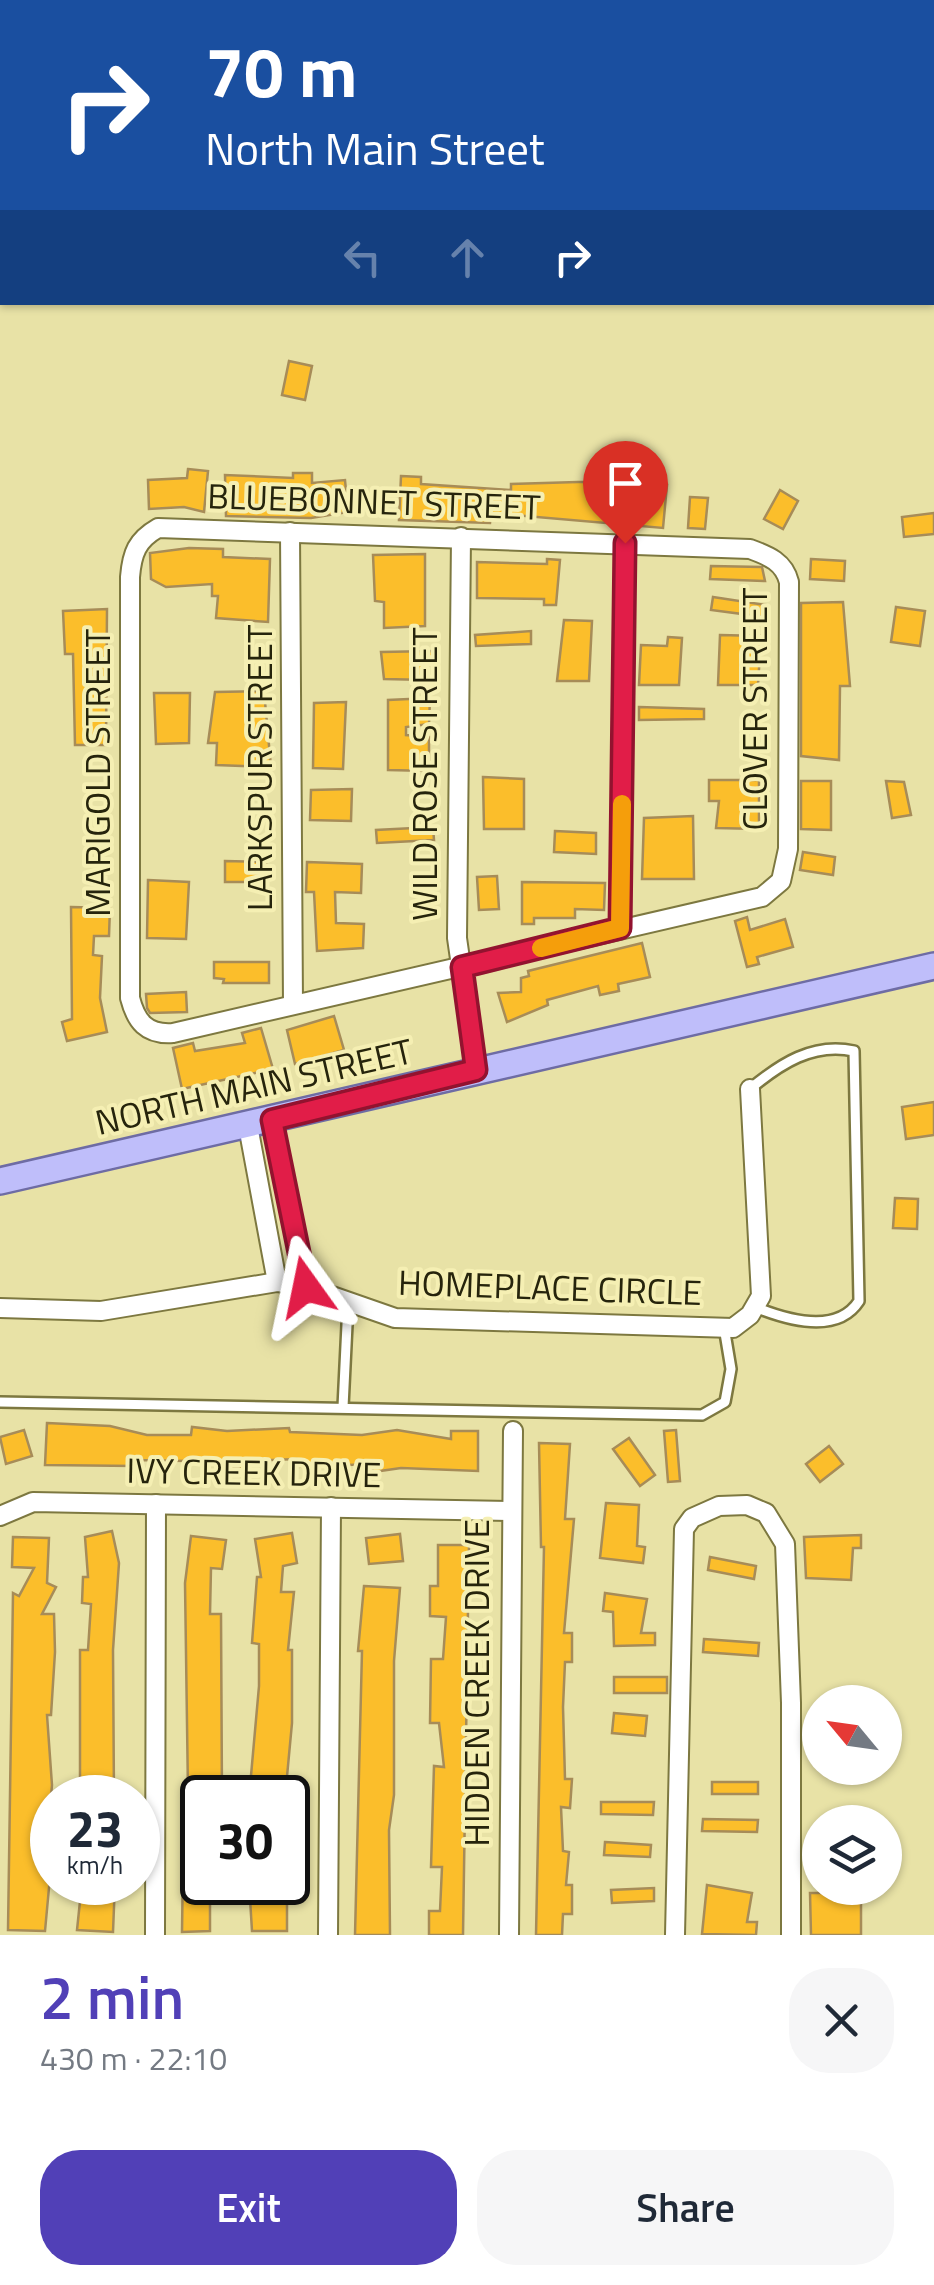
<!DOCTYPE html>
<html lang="en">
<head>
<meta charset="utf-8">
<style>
	body { margin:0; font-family:"Titillium Web",sans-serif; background:#f6f6f7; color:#1f2937; height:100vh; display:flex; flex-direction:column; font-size:38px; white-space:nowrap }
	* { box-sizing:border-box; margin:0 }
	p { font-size:32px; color:#747a83 }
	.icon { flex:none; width:55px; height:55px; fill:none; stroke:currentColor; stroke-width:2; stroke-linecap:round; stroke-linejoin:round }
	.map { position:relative; height:1935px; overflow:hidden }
	.panel { display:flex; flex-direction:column; background:#fff; flex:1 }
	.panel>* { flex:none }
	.guide { position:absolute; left:0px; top:0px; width:935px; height:305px; box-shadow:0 2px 8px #0004; background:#1a4fa0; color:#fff; overflow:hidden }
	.needle { width:65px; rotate:299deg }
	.buttons { position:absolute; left:802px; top:1685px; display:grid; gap:20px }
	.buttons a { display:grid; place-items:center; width:100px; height:100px; border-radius:50%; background:#fff; box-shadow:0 2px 8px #0004; font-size:50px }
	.speed { position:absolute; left:30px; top:1775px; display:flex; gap:20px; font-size:50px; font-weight:700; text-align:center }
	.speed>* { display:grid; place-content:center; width:130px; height:130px; border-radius:50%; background:#fff; box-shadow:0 2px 8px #0004; line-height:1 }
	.speed small { font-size:25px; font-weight:400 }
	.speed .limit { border:5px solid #111; border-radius:15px; background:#fff; color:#111 }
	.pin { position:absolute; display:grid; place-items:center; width:85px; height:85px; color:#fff; margin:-102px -42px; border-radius:50% 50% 50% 0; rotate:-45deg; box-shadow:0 0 10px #0007 }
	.pin .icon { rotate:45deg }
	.me { position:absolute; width:110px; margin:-55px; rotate:348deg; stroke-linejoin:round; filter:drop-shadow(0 0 8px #0008) }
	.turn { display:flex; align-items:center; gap:35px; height:210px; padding:0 40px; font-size:45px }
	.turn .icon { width:130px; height:130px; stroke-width:2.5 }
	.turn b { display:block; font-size:70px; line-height:85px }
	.lanes { display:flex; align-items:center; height:95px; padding:0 40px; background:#0003; justify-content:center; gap:50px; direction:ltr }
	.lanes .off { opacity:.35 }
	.round { display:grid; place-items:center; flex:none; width:105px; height:105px; border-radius:40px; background:#f6f6f7 }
	.headline { display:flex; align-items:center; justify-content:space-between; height:170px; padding:0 40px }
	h1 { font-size:60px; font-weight:600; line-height:75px; color:#5140b7 }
	.button { display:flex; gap:20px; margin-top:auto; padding:20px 40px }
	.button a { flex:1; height:115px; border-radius:40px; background:#5140b7; color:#fff; font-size:40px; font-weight:600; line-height:115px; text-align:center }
	.button a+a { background:#f6f6f7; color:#1f2937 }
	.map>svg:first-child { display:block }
</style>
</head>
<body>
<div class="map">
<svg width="934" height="1935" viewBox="0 0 934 1935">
	<rect width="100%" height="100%" fill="#e8e2a6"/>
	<g fill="#fbbe2b" stroke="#a78c58" stroke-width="2.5">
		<polygon points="289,361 312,366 305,400 282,395"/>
		<polygon points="188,469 208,471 204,512 184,507 149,509 148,480 187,478"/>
		<polygon points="293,473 312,473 312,483 345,480 348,512 311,518 226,516 225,475 293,478"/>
		<polygon points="401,476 421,477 421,484 511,490 511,484 578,482 599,482 598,491 654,493 655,484 667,485 663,528 491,513 490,523 399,520"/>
		<polygon points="780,490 798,501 783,529 764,519"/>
		<polygon points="690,497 708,498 705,529 688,528"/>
		<polygon points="934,513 934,534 904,537 902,517"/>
		<polygon points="189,548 223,549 223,557 270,559 268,622 216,618 218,596 212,596 212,584 166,587 151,579 150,553"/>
		<polygon points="425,554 425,626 384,628 384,602 375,601 373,555"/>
		<polygon points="547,559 560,560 556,605 544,605 544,599 477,598 477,562 547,564"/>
		<polygon points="811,559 845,561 844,581 810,579"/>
		<polygon points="711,566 762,567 765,581 710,579"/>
		<polygon points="713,597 766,605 765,617 711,610"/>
		<polygon points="843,602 850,686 840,686 839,760 801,756 801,603"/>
		<polygon points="896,607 925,611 920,646 891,642"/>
		<polygon points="107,609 106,745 75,745 73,654 65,654 63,611"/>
		<polygon points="564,620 592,621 589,681 557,681"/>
		<polygon points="531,631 531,644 476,646 475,635"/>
		<polygon points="720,635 761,636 758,685 718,685"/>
		<polygon points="668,637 682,638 679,685 639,685 641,645 667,646"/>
		<polygon points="433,651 433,664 427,664 428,680 384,679 381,652"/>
		<polygon points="264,691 271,767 216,765 217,743 208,743 215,692"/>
		<polygon points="154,693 190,693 189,743 156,744"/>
		<polygon points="430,698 429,724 406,727 406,735 429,737 429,771 388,770 388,700"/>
		<polygon points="346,702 343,769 313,768 314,703"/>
		<polygon points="639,707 704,709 704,719 639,720"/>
		<polygon points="483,777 524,779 524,829 484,829"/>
		<polygon points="709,780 759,780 759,829 716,828 719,801 709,801"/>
		<polygon points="801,781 831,781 831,830 801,829"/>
		<polygon points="886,781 904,782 911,815 892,818"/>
		<polygon points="352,789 351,821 310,820 311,790"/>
		<polygon points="693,816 694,879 642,879 644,818"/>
		<polygon points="433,827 434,840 377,843 376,830"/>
		<polygon points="555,831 596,833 596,854 554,852"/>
		<polygon points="803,852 835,857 833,875 800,870"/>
		<polygon points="225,861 266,862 266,882 225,882"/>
		<polygon points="307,862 362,864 361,893 335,892 336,923 364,924 363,948 317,951 314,892 306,892"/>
		<polygon points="497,876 499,909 479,910 477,877"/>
		<polygon points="148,880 189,882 186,939 147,938"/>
		<polygon points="522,882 605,883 604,910 575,909 575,918 534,918 534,924 522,924"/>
		<polygon points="71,907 110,908 109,936 94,936 93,955 102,956 100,998 107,1032 67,1041 62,1022 72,1019"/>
		<polygon points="747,917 750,930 785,919 793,947 757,957 759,964 747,967 735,921"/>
		<polygon points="642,943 650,977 618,984 619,991 600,995 598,986 547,1000 548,1005 507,1022 498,993 521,992 521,978 529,976 528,971"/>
		<polygon points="214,962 269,962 269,983 223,983 224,979 214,978"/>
		<polygon points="186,992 187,1012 150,1013 147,1008 146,994"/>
		<polygon points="334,1016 344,1050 295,1064 287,1030"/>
		<polygon points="261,1028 273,1069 182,1089 173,1048 193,1043 195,1051 245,1043 242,1033"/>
		<polygon points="934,1102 934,1135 906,1139 902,1107"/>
		<polygon points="895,1198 918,1199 917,1229 893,1228"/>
		<polygon points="47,1423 110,1426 147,1435 191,1435 192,1427 227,1431 289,1428 290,1432 362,1435 397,1430 451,1439 451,1431 478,1431 478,1471 401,1468 373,1472 372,1464 296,1467 296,1459 245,1461 244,1469 187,1461 134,1460 134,1466 45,1465"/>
		<polygon points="24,1430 32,1456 6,1464 0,1437"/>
		<polygon points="676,1430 680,1481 668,1482 664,1431"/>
		<polygon points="629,1438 655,1475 640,1486 613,1449"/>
		<polygon points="539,1443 570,1444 565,1519 574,1519 564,1633 572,1633 572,1662 565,1662 563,1707 565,1779 572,1779 570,1808 561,1807 563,1851 569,1852 566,1885 572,1885 572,1914 563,1914 562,1935 536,1935 544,1547 541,1547"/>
		<polygon points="829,1446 843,1464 820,1482 806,1464"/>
		<polygon points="606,1503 639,1505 637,1546 645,1547 643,1563 600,1558"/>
		<polygon points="112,1531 119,1563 113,1650 114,1798 80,1798 80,1650 88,1650 91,1604 82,1603 83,1577 88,1577 85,1537"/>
		<polygon points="292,1533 297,1563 283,1566 281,1592 294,1592 288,1650 292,1650 292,1723 285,1798 249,1798 259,1686 259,1644 252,1643 257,1577 261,1577 255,1539"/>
		<polygon points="400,1534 403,1561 369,1564 366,1538"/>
		<polygon points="861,1535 861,1548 853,1548 851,1580 806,1578 804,1537"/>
		<polygon points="191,1536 226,1540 222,1569 211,1568 210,1614 221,1614 222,1798 202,1798 202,1882 207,1882 206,1902 210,1902 210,1931 182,1932 184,1793 188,1793 185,1583"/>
		<polygon points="13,1537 49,1538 47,1583 56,1587 42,1614 54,1614 55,1652 51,1715 47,1715 52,1785 45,1865 51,1866 45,1931 8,1930 13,1593 19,1596 34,1568 12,1567"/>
		<polygon points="438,1545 469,1545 463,1935 429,1935 429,1911 440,1911 442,1867 431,1867 434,1766 444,1767 439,1723 430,1723 431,1659 443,1659 446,1617 430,1616 430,1586 438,1586"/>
		<polygon points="710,1557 756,1566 754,1579 708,1570"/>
		<polygon points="364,1586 400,1588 394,1661 394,1795 389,1830 390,1935 355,1935 362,1651 358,1651"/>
		<polygon points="605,1593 647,1599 641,1633 655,1633 655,1645 614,1646 613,1612 603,1611"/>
		<polygon points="704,1639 759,1643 758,1656 703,1652"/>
		<rect x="614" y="1677" width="53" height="16"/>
		<polygon points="614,1713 647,1716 645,1736 612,1733"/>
		<rect x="712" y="1782" width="46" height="12"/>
		<polygon points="601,1802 654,1802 653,1815 601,1814"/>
		<polygon points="703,1819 758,1820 757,1832 702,1831"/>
		<polygon points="605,1842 651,1845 650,1857 604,1855"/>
		<polygon points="82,1882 115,1882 113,1932 77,1930"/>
		<polygon points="249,1882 287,1882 287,1931 252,1931"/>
		<polygon points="707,1885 752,1893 747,1922 757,1922 756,1935 702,1934"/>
		<polygon points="654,1888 654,1901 612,1903 611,1890"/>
		<polygon points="810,1893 861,1893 861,1935 811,1935"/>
	</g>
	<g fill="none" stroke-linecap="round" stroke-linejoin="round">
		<g stroke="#7d7840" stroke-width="14">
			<g id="lane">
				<polyline points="795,0 795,2"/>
				<polyline points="311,2 312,0"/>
				<path d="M 750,1089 C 780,1064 813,1042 854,1051 L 859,1301 C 837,1335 787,1320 755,1307"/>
				<polyline points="0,1402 702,1415 725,1402 731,1369 724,1327"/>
				<polyline points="343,1407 348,1304"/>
			</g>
		</g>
		<g stroke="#7d7840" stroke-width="22">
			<g id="street">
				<polyline points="0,15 2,15"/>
				<polyline points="932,93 934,94"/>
				<path d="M 158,528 L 750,549 C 769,556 784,562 789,582 L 788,849 L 781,881 L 762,897 L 173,1033 C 146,1035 136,1021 130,998 L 130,577 C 132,553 137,540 158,528 Z"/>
				<polyline points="290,532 293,1004"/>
				<polyline points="461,537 457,938 476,1070"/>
				<polyline points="620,928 625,543"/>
				<polyline points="272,1120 306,1287"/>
				<polyline points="248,1126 277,1282"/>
				<polyline points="0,1308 101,1311 277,1282 306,1287 395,1318 733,1328 750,1315 761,1296 750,1089"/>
				<polyline points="0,1516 33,1502 509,1511"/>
				<polyline points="155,1935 156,1504"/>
				<polyline points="328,1935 331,1507"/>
				<polyline points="509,1935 513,1431"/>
				<polyline points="675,1935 684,1529 692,1518 719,1506 747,1505 766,1513 785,1544 791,1703 791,1935"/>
			</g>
		</g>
		<g stroke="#6e6ca4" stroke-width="30">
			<polyline id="primary" points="0,1181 934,966"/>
		</g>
		<use href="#lane" stroke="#fff" stroke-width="9"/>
		<use href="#street" stroke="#fff" stroke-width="18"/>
		<use href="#primary" stroke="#bfbefa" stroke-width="25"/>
	</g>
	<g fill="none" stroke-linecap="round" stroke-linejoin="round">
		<g stroke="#92132f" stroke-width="25">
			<polyline id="route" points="306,1287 272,1120 476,1070 462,967 620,928 625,543"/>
		</g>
		<use href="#route" stroke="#e11d48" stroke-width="18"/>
		<polyline stroke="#f59e0b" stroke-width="18" points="541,948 620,928 622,804"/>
	</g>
	<g text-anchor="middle" stroke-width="8" stroke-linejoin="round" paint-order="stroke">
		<g font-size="35" fill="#26240c" stroke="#f5efb3">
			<text transform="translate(374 502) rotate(2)" y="12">BLUEBONNET STREET</text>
			<text transform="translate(755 709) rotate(-90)" y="12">CLOVER STREET</text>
			<text transform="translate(260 768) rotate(-90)" y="12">LARKSPUR STREET</text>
			<text transform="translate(98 773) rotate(-90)" y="12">MARIGOLD STREET</text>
			<text transform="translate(425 774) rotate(-90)" y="12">WILD ROSE STREET</text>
			<text transform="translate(254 1087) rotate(-13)" y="12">NORTH MAIN STREET</text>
			<text transform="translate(550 1288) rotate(2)" y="12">HOMEPLACE CIRCLE</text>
			<text transform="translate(254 1473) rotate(1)" y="12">IVY CREEK DRIVE</text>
			<text transform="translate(477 1683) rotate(-90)" y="12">HIDDEN CREEK DRIVE</text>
		</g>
	</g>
</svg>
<div class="buttons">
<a><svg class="needle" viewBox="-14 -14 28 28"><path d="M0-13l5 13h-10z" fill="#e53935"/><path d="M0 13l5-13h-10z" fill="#747a83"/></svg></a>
<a><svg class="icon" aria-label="layers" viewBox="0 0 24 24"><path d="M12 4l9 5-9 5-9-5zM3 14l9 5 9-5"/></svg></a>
</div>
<div class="speed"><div>23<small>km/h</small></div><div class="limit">30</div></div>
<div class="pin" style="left:625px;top:543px;background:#d93025"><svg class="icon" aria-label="arrive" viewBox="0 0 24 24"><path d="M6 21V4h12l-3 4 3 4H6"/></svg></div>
<svg class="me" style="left:306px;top:1287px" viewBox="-20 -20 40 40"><path d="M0-17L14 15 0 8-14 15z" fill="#e11d48" stroke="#fff" stroke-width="4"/></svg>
<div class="guide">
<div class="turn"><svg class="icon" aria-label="right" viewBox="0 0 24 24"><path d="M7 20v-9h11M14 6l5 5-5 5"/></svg><div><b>70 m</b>North Main Street</div></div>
<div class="lanes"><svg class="icon off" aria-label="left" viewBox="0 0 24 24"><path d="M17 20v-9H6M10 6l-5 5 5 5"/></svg><svg class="icon off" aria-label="ahead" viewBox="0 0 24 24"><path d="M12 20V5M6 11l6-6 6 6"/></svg><svg class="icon" aria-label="right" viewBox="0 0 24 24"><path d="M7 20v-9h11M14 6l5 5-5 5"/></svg></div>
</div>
</div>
<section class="panel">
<div class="headline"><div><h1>2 min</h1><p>430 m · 22:10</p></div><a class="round"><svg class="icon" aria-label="close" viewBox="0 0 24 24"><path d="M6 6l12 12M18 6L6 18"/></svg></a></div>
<div class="button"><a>Exit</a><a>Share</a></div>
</section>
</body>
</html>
